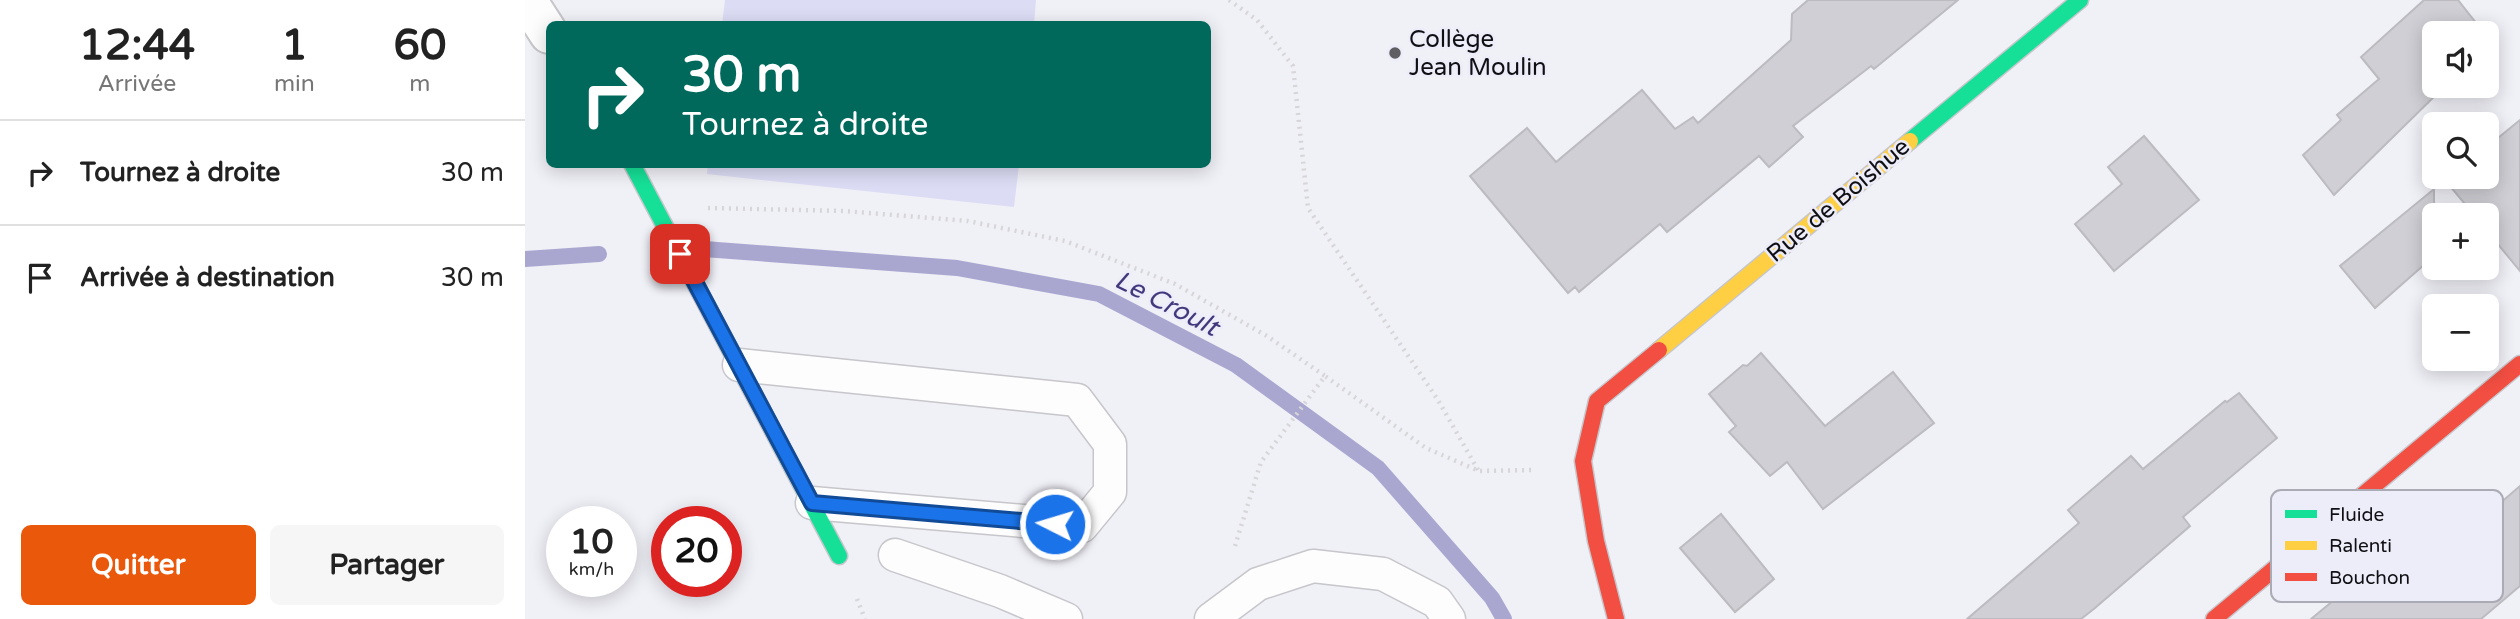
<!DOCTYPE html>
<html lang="fr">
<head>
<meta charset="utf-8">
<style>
	body { margin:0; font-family:"Varela Round",sans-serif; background:#f6f6f6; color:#222; height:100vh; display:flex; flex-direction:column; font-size:26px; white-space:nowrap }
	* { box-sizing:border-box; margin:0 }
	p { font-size:23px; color:#767676 }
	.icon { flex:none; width:38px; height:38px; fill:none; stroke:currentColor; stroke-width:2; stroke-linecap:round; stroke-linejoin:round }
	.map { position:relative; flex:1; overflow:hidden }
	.side { display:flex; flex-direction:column; background:#fff; width:525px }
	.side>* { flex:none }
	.top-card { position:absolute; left:21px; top:21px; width:665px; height:147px; border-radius:10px; box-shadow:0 4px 18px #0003; background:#00695c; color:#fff; overflow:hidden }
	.controls { position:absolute; left:1897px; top:21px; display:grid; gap:14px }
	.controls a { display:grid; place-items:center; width:77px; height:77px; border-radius:10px; background:#fff; box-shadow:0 4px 18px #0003; font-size:35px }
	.speed { position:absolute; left:21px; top:506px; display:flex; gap:14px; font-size:35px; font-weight:700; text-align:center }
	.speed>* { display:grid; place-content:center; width:91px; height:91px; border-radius:50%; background:#fff; box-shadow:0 4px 18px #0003; line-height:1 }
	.speed small { font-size:18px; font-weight:400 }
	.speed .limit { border:10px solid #d22; background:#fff; color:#111 }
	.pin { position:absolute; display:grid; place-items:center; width:60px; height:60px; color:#fff; margin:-30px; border-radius:14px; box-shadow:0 4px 10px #0006 }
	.me { position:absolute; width:77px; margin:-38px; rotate:275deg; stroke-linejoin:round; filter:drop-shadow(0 0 5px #0008) }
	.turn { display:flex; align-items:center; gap:24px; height:147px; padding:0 21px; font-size:32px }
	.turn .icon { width:91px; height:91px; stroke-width:2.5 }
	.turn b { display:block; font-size:49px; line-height:60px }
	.eta { display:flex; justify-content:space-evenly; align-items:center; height:119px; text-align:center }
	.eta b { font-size:42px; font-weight:700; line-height:49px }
	.cta { display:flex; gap:14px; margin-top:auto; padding:14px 21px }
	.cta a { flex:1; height:80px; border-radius:10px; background:#ea580c; color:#fff; font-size:28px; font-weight:700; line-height:80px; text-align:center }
	.cta a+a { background:#f6f6f6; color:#222 }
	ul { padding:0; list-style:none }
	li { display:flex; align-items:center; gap:21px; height:105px; padding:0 21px; border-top:2px solid #e0e0e0 }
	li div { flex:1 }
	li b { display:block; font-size:26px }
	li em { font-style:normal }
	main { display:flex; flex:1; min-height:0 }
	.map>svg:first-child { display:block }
</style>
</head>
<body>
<main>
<section class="side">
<div class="eta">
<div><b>12:44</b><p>Arrivée</p></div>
<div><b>1</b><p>min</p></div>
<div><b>60</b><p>m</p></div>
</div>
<ul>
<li><svg class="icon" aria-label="right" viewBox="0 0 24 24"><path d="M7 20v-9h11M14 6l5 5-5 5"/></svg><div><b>Tournez à droite</b></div><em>30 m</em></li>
<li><svg class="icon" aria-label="arrive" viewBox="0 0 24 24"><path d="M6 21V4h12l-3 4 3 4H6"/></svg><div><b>Arrivée à destination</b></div><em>30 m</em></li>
</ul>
<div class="cta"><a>Quitter</a><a>Partager</a></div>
</section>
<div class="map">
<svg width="1995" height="619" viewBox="0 0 1995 619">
	<rect width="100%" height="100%" fill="#f0f0f7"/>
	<g fill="#dcdcf5">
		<polygon points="200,0 511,0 509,24 197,24"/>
		<polygon points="183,164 494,164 494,165 489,207 182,174"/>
	</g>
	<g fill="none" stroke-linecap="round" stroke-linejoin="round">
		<g stroke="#a9a7d0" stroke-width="16">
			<polyline points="179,249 432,268 574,294 711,365 853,468 967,598 979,619"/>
			<polyline points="0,259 74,254"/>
		</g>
	</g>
	<g fill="#d0cfd5" stroke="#bbbbc0" stroke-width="2">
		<polygon points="1283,0 1433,0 1349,69 1346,66 1268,126 1278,137 1244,167 1234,156 1142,232 1135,224 1054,292 1050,287 1043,293 945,176 1002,128 1031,162 1117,90 1150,129 1168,117 1173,123 1266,40 1267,14"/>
		<polygon points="1899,0 1933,0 1959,33 1909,33 1909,86 1920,86 1809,195 1778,155 1816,120 1812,115 1854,79 1836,57"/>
		<polygon points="1995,120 1995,271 1962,231 1962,215 1949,215 1920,180 1925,177 1962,177 1962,147"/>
		<polygon points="1619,136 1674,200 1589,271 1550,224 1597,184 1583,167"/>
		<polygon points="1909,189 1909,256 1850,308 1815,266"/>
		<polygon points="1236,353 1300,426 1368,372 1409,423 1298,509 1262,462 1245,476 1204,432 1211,426 1184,394 1218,365 1222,366"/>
		<polygon points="1714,393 1752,438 1658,517 1665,526 1570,608 1556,619 1442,619 1554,523 1543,510 1606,456 1618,469 1700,401 1702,402"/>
		<polygon points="1995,486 1995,586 1956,619 1786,619 1865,554 1887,579"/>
		<polygon points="1196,514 1249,579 1210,612 1155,548"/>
	</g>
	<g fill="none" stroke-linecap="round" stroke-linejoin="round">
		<g stroke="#c6c6cb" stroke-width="35">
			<g id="lane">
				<polyline points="214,365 552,400 585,444 585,492 557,526 287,503"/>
				<polyline points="370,555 475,591 541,619"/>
				<polyline points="686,619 733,584 788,566 858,574 912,602 924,619"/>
			</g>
		</g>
		<g stroke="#c6c6cb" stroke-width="42">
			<polyline id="street" points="2,0 24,34"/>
		</g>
		<g stroke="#c6c6cb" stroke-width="19">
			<g id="fast">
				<polyline points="1385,141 1555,0"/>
				<polyline points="107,164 314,556"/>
			</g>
		</g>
		<g stroke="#c6c6cb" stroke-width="19">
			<polyline id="slow" points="1134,350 1385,141"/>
		</g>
		<g stroke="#c6c6cb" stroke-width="19">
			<g id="jam">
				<polyline points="1091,619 1071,541 1058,461 1072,401 1134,350"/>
				<polyline points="1689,619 1995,364"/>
			</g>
		</g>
		<g stroke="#d6d6d8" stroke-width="4.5" stroke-dasharray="2 5" stroke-linecap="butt">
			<polyline points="704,0 732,20 768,66 783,208 913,400 953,470"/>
			<polyline points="183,208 319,211 443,221 540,241 650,284 742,336 800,376"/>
			<polyline points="710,546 736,462 800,376 901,448 954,471 1009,470"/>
			<polyline points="332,599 340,619"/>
		</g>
		<use href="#lane" stroke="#fdfdfe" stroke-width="32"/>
		<use href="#street" stroke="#fdfdfe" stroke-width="38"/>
		<use href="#fast" stroke="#16e098" stroke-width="16"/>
		<use href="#slow" stroke="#ffcf43" stroke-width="16"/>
		<use href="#jam" stroke="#f24e42" stroke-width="16"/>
	</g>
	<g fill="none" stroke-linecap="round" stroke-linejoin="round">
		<g stroke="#114b97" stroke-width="18">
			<polyline id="route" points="155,254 287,503 530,524"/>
		</g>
		<use href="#route" stroke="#1a73e8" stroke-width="12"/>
	</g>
	<circle fill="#5e5e63" stroke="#ededfa" stroke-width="2.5" cx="870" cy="53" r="7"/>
	<g text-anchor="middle" stroke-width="5" stroke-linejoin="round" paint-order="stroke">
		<g font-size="24" fill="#101014" stroke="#ededfa" text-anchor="start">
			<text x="884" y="47">Collège<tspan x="884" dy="28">Jean Moulin</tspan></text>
		</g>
		<g font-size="24" fill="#101014" stroke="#ededfa">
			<text transform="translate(1313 200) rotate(-40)" y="8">Rue de Boishue</text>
		</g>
		<g font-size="26" font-style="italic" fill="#42397c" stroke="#ededfa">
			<text transform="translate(642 303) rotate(27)" y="9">Le Croult</text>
		</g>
	</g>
	<rect x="1746" y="490" width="232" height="112" rx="10" fill="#ededfa" stroke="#ababb5" stroke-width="2"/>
	<rect x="1760" y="510" width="32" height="8" fill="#16e098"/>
	<rect x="1760" y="541" width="32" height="9" fill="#ffcf43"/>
	<rect x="1760" y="573" width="32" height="8" fill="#f24e42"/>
	<g font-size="19" fill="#101014">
		<text x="1804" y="521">Fluide</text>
		<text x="1804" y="552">Ralenti</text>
		<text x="1804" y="584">Bouchon</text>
	</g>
</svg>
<div class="controls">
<a><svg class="icon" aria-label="sound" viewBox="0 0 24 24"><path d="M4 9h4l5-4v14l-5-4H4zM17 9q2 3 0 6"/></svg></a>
<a><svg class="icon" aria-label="search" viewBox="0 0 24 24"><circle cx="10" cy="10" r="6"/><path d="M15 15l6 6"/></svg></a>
<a>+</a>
<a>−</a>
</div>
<div class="speed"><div>10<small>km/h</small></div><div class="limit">20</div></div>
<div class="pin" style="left:155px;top:254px;background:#d93025"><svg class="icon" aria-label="arrive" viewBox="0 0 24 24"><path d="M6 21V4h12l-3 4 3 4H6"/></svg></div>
<svg class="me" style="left:530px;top:524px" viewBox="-20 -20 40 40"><circle r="17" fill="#1a73e8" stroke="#fff" stroke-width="3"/><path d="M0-11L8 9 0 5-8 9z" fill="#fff"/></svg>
<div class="top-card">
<div class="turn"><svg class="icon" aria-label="right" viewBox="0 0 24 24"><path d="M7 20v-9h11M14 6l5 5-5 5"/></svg><div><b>30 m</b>Tournez à droite</div></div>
</div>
</div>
</main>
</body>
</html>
